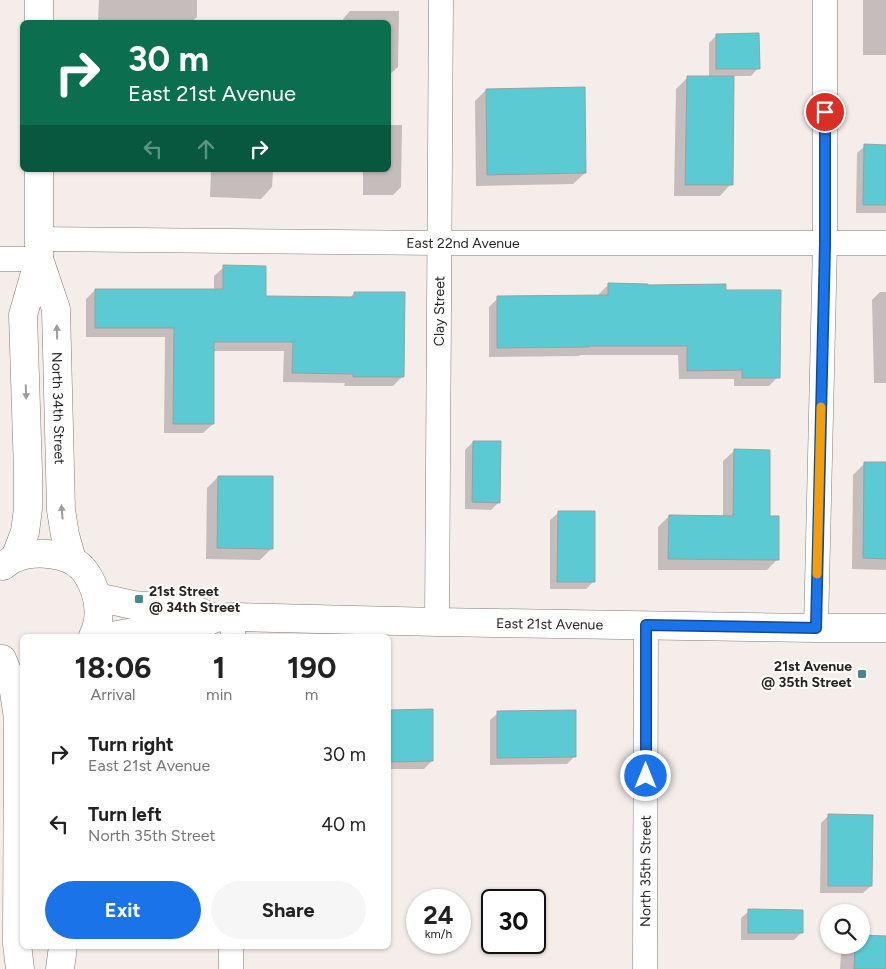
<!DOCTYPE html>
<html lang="en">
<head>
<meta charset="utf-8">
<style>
	body { margin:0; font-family:Figtree,sans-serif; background:#f6f6f6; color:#222; height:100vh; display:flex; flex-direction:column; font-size:19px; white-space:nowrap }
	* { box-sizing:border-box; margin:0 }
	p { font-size:16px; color:#767676 }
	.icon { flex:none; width:28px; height:28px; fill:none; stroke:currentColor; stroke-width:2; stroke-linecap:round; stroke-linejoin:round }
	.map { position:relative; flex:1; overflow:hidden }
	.details { position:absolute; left:20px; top:634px; width:371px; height:315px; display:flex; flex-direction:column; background:#fff; border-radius:8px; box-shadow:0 1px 4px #0004 }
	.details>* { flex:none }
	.top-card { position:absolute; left:20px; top:20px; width:371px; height:152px; border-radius:8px; box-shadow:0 1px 4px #0004; background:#0b6e4f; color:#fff; overflow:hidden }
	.buttons { position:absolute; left:820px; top:904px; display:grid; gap:10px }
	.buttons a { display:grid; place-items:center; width:50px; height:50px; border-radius:50%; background:#fff; box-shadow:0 1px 4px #0004; font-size:25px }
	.speed { position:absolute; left:406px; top:889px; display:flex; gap:10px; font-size:25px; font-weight:700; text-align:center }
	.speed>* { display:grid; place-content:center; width:65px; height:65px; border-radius:50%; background:#fff; box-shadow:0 1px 4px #0004; line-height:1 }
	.speed small { font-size:12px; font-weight:400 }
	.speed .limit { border:2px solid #111; border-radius:8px; background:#fff; color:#111 }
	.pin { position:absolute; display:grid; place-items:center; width:42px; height:42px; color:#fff; margin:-21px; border:2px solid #fff; border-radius:50%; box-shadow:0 1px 5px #0007 }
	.me { position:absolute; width:55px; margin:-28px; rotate:0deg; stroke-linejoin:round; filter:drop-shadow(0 0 4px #0008) }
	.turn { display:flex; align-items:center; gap:18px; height:105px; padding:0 25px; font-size:22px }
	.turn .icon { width:65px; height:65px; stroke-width:2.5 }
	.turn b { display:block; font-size:35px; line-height:42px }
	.lanes { display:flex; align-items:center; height:48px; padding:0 25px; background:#0003; justify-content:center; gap:25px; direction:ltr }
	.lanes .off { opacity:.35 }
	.eta { display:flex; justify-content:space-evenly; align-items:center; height:85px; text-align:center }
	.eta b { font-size:30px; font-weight:700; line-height:35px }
	.primary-button { display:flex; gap:10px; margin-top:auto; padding:10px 25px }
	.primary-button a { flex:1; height:58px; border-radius:30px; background:#1a73e8; color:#fff; font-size:20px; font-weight:700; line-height:58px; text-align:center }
	.primary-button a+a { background:#f6f6f6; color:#222 }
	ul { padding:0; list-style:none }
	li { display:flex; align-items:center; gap:15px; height:70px; padding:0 25px }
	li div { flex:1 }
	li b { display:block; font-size:19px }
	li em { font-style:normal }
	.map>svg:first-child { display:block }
</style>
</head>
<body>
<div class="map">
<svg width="886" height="969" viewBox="0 0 886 969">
	<rect width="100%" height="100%" fill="#f5edea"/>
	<g fill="#0003">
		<polygon points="99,0 197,0 197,17 191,22 98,22"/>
		<rect x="863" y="0" width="23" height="55"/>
		<polygon points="350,11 399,11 398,67 390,74 389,74 389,22 343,22 343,19"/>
		<polygon points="717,35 758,68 751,76 733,76 731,184 720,196 674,196 676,89 687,78 709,78 709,43"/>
		<polygon points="486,90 585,173 573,184 476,186 475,101"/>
		<polygon points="389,125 402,125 401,187 393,195 363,195 363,170 389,170"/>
		<polygon points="865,146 886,146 886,213 856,213 857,153"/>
		<polygon points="211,170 273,170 272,187 261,199 210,197"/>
		<polygon points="224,267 265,297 349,298 355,293 403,376 393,386 344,386 345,383 283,382 284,351 213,351 213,424 203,433 164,433 165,337 86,337 86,299 95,290 214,290 214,276"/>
		<polygon points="608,285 725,291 778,377 769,386 734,386 734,379 679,379 678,355 580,355 579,356 489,357 489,307 498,298 599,297 599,294"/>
		<polygon points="880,292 886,292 886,383 874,383 872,300"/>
		<polygon points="473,442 499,502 491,510 465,509 465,450"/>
		<polygon points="734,451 769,517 778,559 767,570 658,570 658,527 669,516 723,517 723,461"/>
		<polygon points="865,463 886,463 886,570 852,569 853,475"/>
		<polygon points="218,477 271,549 260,560 206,559 207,488"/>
		<polygon points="558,513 593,582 586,589 550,589 550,520"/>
		<polygon points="389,711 431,711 432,761 424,769 389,769"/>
		<polygon points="498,713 575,756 567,764 490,765 490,720"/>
		<polygon points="829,815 871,886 863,893 820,893 821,823"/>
		<polygon points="749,911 802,932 794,940 741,940 741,918"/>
		<polygon points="886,938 886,969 840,969 841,951 847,945 861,945"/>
	</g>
	<g fill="#5ccad3" stroke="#98a1a1">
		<polygon points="759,33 760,69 716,69 716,34"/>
		<polygon points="687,76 734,76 733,185 685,185"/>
		<polygon points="585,87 586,173 487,175 486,89"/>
		<polygon points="864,144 886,145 886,205 863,205"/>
		<polygon points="223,265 266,266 266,296 354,297 354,292 405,292 404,377 353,377 353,374 292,373 293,342 214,342 214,424 173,424 174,328 95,328 95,289 223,289"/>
		<polygon points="608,283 648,284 648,285 726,284 726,290 781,290 780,378 742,378 742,370 687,371 687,346 589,346 589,347 497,348 497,296 608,295"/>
		<polygon points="473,441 501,441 500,503 472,502"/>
		<polygon points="734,449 770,450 770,516 779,516 779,560 668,559 669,515 733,516"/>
		<polygon points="864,462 886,462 886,559 863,558"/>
		<polygon points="218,476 273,476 273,549 217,548"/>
		<polygon points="558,511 595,511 595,582 557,582"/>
		<polygon points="433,709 433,761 389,762 389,710"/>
		<polygon points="576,710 576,757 497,758 497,711"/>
		<polygon points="828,814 873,815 872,886 828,886"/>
		<polygon points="748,909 803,910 803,933 748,933"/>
		<polygon points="861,935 886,936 886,969 854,969 855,945 861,945"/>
	</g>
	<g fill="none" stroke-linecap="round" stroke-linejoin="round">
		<g stroke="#827b78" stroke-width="25">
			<g id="minor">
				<path id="s1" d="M 39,239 L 439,243 L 886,243"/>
				<polyline points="0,259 39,259"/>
				<polyline points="233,617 233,636"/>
				<path id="s2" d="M 437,622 L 441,0"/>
				<polyline points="816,628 825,244 825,0"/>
				<polyline points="231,969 231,946"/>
				<path id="s3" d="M 645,969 L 646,625"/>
			</g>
		</g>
		<g stroke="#827b78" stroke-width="29">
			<g id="tertiary">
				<polyline points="39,22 39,0"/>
				<path id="s4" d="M 39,259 L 56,309 L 61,510 L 65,535 L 72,560"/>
				<polyline points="15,558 25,532 28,509 28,471 23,315 39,259 39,170"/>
				<path d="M 3,566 C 7,563 12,559 16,558 C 35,550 68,553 82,568 C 88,574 92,583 95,591 C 100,606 100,622 93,636"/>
				<polyline points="97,597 133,605 195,610 214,618"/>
				<path id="s5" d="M 111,636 L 140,631 L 197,628 L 214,618 L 233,617 L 437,622 L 816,628 L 886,628"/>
				<polyline points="2,659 13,685 18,718 17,944 20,969"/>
				<polyline points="60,969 63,946"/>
			</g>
		</g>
		<use href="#minor" stroke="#fff" stroke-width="24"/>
		<use href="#tertiary" stroke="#fff" stroke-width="28"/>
	</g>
	<defs><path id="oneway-solid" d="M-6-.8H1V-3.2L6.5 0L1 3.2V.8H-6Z" transform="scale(1.25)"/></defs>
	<g fill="#9e9c9c">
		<use href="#oneway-solid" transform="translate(57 332) rotate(-91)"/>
		<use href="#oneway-solid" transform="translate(26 392) rotate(88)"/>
		<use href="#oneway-solid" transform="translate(62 512) rotate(-95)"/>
	</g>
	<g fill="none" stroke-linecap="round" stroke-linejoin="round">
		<g stroke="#114b97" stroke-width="12">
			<polyline id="route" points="646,776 646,625 816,628 825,244 825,112"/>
		</g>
		<use href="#route" stroke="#1a73e8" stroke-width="9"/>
		<polyline stroke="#f59e0b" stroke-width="9" points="817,574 821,407"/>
	</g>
	<g fill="#438a90" stroke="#fffcfa" stroke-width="2">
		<rect x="134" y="594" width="10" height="10" rx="2.5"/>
		<rect x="857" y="669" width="10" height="10" rx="2.5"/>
	</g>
	<g text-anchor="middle" stroke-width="4" stroke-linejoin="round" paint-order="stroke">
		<g font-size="14" fill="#272423" stroke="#fffcfa">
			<text dy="5" stroke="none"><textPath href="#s1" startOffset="424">East 22nd Avenue</textPath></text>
			<text dy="5" stroke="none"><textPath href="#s2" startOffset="311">Clay Street</textPath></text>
			<text dy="5" stroke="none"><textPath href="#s4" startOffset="152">North 34th Street</textPath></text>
			<text dy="5" stroke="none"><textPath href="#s5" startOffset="442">East 21st Avenue</textPath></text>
			<text dy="5" stroke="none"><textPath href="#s3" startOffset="98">North 35th Street</textPath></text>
		</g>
		<g font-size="14" font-weight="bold" fill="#272423" stroke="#fffcfa" text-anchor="start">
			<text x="149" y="596">21st Street<tspan x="149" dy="16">@ 34th Street</tspan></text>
			<text x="852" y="671" text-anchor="end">21st Avenue<tspan x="852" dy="16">@ 35th Street</tspan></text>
		</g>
	</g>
</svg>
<div class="buttons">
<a><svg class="icon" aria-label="search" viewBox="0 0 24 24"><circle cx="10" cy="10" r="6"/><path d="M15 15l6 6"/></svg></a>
</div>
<div class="speed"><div>24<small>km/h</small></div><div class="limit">30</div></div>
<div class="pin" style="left:825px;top:112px;background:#d93025"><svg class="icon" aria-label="arrive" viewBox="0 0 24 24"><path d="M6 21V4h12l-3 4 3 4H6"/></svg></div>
<svg class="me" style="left:646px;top:776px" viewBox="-20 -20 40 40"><circle r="17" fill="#1a73e8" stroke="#fff" stroke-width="3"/><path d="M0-11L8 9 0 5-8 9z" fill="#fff"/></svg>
<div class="top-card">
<div class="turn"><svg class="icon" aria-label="right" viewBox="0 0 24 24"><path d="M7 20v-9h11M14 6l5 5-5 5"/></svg><div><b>30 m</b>East 21st Avenue</div></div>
<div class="lanes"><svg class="icon off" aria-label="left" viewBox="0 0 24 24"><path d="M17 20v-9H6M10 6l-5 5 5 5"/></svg><svg class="icon off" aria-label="ahead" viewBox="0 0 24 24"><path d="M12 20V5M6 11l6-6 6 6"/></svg><svg class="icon" aria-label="right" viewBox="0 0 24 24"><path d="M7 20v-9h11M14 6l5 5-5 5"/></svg></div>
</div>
<section class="details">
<div class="eta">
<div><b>18:06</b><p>Arrival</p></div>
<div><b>1</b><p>min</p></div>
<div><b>190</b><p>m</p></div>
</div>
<ul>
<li><svg class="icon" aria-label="right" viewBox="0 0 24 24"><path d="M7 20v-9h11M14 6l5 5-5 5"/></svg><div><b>Turn right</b><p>East 21st Avenue</p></div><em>30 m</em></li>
<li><svg class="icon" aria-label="left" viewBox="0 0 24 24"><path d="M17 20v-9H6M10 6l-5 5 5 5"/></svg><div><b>Turn left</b><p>North 35th Street</p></div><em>40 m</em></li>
</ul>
<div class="primary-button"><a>Exit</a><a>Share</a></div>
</section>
</div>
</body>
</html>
